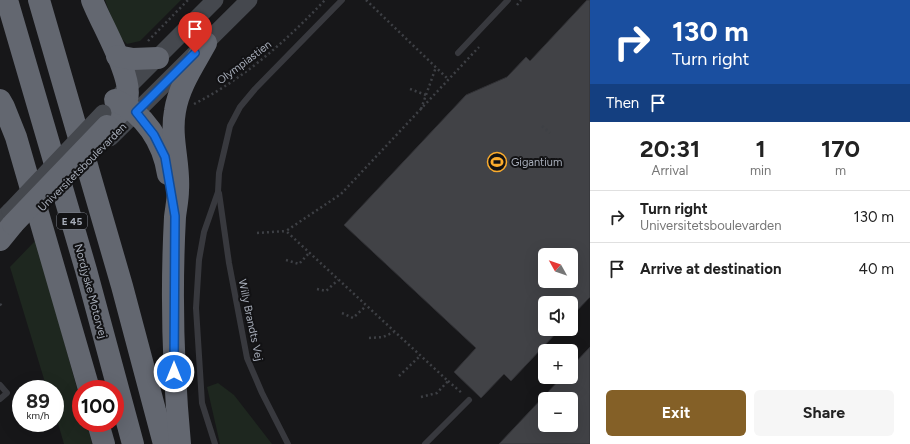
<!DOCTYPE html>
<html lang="en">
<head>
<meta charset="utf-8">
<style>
	body { margin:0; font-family:Figtree,sans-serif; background:#f6f6f6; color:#222; height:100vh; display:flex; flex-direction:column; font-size:15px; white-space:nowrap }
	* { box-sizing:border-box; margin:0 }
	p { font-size:13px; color:#767676 }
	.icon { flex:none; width:22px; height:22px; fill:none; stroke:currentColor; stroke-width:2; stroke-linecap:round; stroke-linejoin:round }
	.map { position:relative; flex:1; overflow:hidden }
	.drawer { display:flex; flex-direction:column; background:#fff; width:320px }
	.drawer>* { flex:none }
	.banner { background:#1a4fa0; color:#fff; overflow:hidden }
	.needle { width:26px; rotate:310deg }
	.controls { position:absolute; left:538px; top:248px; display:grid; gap:8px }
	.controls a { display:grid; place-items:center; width:40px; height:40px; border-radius:6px; background:#fff; box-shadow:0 4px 16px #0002; font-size:20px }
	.speed { position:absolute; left:12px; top:380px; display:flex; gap:8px; font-size:20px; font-weight:700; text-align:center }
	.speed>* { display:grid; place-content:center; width:52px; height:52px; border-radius:50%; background:#fff; box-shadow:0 4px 16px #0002; line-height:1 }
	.speed small { font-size:10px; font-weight:400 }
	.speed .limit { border:6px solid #d22; background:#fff; color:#111 }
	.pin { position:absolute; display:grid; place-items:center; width:34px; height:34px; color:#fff; margin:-41px -17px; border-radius:50% 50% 50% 0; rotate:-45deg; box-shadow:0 0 4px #0007 }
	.pin .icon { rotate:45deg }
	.me { position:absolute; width:44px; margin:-22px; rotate:0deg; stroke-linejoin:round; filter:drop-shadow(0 0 3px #0008) }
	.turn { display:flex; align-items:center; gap:14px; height:84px; padding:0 16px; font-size:18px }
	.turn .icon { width:52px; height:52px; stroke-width:2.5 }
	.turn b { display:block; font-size:28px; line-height:34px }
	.then { display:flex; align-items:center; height:38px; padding:0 16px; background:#0003; gap:8px; font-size:15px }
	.eta { display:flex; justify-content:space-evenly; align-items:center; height:68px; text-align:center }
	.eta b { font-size:24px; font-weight:700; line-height:28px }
	.action { display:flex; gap:8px; margin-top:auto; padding:8px 16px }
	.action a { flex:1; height:46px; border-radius:6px; background:#846027; color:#fff; font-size:16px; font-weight:700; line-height:46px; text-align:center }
	.action a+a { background:#f6f6f6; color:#222 }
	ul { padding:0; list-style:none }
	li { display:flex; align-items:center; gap:12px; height:52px; padding:0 16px; border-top:1px solid #e0e0e0 }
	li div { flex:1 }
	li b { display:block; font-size:15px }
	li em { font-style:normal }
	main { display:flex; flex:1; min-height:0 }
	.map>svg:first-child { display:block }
</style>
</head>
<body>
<main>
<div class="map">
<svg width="590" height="444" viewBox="0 0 590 444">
	<rect width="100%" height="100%" fill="#171719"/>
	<g fill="#1e271f">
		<polygon points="105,0 181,0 140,41 127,44 118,35"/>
		<polygon points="36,240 81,403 81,423 87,423 92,444 64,444 55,413 55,389 47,389 10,267"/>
		<polygon points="218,383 234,395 272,444 220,444 207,387"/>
	</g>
	<g fill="#414246" stroke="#313135" fill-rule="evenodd">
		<path d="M 587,0 L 590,0 L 590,297 L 571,317 L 571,303 L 545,303 L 545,329 L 560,329 L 511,381 L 504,374 L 481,398 L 454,372 L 476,348 L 344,225 L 466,95 L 507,77 L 526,57 L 530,61 ZM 545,255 L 571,255 L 571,281 L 545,281 Z"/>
		<path d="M 590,347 L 590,444 L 499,444 L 562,377 L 571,377 L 571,367 ZM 545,399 L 571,399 L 571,425 L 545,425 Z"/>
	</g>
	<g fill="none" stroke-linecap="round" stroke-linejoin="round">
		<g stroke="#3e4045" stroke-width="2.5" stroke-dasharray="2 3" stroke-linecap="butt">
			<polyline points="366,0 448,79"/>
			<polyline points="517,5 521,0"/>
			<polyline points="148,41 188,0"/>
			<polyline points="410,89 426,95"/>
			<path d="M 194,104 C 245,78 286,41 325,0"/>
			<polyline points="421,109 436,67"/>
			<polyline points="542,126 550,133"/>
			<polyline points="257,233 286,231"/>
			<polyline points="286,260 299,264 309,253"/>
			<polyline points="317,289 326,291 338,280"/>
			<polyline points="0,304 3,307"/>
			<polyline points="342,313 353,318 366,306"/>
			<polyline points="369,338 383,337 394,332"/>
			<polyline points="399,376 420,356"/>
			<polyline points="448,381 463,394"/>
			<polyline points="421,397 437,393 448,381 286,231 341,194 479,47"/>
		</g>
		<g stroke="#38393e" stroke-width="6">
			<polyline points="458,53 508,0"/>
			<polyline points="219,193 229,263 247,358 262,393 288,444"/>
			<polyline points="0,385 7,393 0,399"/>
			<polyline points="215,444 202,403 196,308 199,260 204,232 218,192 219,173 230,126 240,107 255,89 342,0"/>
			<polyline points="425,444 469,400"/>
		</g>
		<g stroke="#45484e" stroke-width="17">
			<polyline points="121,94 215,0"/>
			<polyline points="110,138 249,0"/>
			<polyline points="0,221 10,211"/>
		</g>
		<g stroke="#636770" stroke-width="22">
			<polyline points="7,0 86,270 133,444"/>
			<polyline points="39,0 122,286 164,444"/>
			<path d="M 92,0 C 100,22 134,78 127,99 C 123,110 115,118 107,126"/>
			<polyline points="117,56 133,59 158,58"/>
			<polyline points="0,100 4,107 16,137 89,389"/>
			<path d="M 115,100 C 145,114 163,142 168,174"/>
			<polyline points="0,240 13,224"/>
			<polyline points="98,423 104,444"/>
			<path d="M 180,444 C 173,369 171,292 175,217 C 176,208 178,199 178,190 C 180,164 170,138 175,111 C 179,86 194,65 206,43"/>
		</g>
		<polyline stroke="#45484e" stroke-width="17" points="10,211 103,113"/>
		<polyline stroke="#636770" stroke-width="22" points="13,224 107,126"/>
	</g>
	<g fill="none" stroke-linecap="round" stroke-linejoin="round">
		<g stroke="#114b97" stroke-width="10">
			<polyline id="route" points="174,372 175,216 165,157 154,135 136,112 195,53"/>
		</g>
		<use href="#route" stroke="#1a73e8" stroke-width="7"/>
	</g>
	<defs>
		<g id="stadium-ring" transform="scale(1)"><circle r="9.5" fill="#121214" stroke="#fbac2d" stroke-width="1.5"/><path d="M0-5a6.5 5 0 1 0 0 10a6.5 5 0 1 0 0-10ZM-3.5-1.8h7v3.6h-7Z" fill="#fbac2d"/></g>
	</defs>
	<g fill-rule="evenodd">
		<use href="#stadium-ring" x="497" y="162"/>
	</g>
	<g text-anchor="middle" stroke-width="4" stroke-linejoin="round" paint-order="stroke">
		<rect fill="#121214" stroke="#7b7f88" stroke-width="1" x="57" y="213" width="30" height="16" rx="3"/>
		<g font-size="10" font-weight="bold" fill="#a8aeba">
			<text x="72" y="225">E 45</text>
		</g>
		<g font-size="11" fill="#a8aeba" stroke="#121214">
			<text transform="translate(244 62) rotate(-37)" y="4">Olympiastien</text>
			<text transform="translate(82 167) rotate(-45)" y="4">Universitetsboulevarden</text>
			<text transform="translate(91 291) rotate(75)" y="4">Nordjyske Motorvej</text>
			<text transform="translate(251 320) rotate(78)" y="4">Willy Brandts Vej</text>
		</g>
		<g font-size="11" fill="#a8aeba" stroke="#121214" text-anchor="start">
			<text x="511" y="166">Gigantium</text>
		</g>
	</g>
</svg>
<div class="controls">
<a><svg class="needle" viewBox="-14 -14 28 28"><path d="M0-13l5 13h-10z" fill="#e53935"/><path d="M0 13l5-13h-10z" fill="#767676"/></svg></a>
<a><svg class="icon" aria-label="sound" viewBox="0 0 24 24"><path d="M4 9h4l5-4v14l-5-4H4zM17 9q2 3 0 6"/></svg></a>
<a>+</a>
<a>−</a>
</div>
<div class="speed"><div>89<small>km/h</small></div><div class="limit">100</div></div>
<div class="pin" style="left:195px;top:53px;background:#d93025"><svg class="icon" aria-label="arrive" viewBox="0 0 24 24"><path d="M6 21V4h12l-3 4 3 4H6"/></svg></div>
<svg class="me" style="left:174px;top:372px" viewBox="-20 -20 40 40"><circle r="17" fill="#1a73e8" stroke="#fff" stroke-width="3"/><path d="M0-11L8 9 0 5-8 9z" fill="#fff"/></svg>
</div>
<section class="drawer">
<div class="banner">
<div class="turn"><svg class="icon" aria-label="right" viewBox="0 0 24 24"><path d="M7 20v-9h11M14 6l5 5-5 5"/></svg><div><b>130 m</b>Turn right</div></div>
<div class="then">Then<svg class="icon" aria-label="arrive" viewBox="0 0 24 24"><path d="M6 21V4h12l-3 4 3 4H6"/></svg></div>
</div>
<div class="eta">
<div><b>20:31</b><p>Arrival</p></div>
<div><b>1</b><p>min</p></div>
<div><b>170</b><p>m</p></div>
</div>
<ul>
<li><svg class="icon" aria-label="right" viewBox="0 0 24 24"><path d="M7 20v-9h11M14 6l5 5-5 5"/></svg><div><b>Turn right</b><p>Universitetsboulevarden</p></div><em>130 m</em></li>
<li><svg class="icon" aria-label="arrive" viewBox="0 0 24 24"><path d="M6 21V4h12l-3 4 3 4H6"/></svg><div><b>Arrive at destination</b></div><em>40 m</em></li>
</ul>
<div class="action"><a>Exit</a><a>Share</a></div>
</section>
</main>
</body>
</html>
